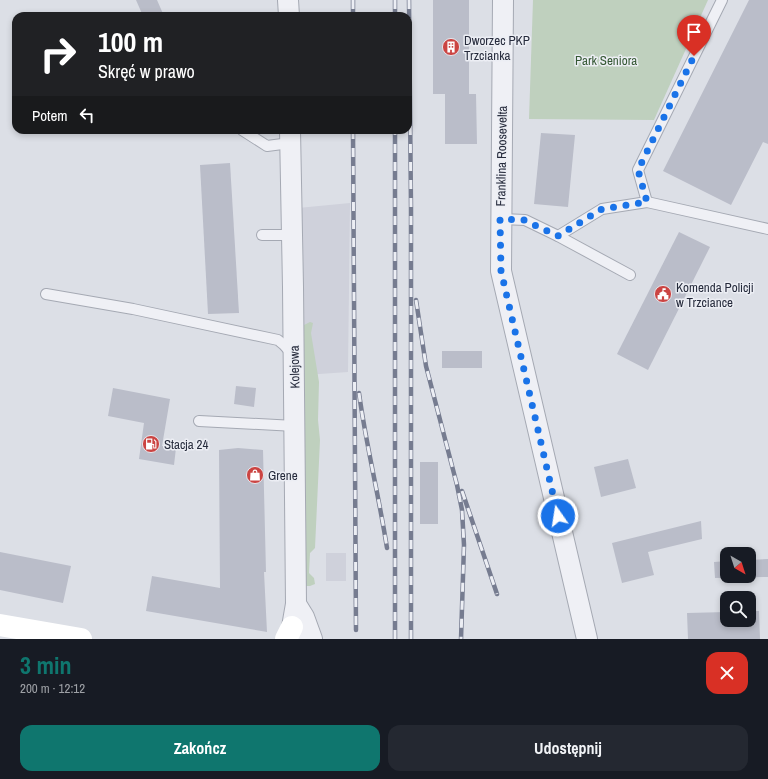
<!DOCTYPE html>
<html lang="pl">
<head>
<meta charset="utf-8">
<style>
	body { margin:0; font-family:"Archivo Narrow",sans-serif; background:#242831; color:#f1f3f6; height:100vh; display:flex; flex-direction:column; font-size:15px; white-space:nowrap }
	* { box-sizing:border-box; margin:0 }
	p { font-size:13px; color:#9ea1a6 }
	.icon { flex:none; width:22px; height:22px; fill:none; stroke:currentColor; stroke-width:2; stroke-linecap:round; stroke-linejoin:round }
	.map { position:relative; height:639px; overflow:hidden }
	.panel { display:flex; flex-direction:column; background:#171b24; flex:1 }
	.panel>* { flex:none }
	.banner { position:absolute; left:12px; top:12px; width:400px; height:122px; border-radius:12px; box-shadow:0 2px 6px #0003; background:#202124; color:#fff; overflow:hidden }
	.needle { width:26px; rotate:141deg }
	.buttons { position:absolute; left:720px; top:547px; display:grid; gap:8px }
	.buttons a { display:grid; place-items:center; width:36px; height:36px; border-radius:8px; background:#171b24; box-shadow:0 2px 6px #0003; font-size:20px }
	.pin { position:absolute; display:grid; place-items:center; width:34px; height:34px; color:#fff; margin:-41px -17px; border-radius:50% 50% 50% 0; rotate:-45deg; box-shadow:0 0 4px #0007 }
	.pin .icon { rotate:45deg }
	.me { position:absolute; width:44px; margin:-22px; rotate:347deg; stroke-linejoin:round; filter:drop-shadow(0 0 3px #0008) }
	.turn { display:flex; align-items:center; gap:14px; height:84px; padding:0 20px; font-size:18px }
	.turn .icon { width:52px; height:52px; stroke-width:2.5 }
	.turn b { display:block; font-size:28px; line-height:34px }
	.then { display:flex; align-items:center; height:38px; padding:0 20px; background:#0003; gap:8px; font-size:15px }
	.round { display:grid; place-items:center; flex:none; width:42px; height:42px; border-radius:12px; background:#242831 }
	.overview { display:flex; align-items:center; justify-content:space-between; height:68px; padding:0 20px }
	h1 { font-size:24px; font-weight:700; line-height:30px; color:#0f766e }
	.button { display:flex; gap:8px; margin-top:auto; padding:8px 20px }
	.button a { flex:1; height:46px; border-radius:12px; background:#0f766e; color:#fff; font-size:16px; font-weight:700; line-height:46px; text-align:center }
	.button a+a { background:#242831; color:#f1f3f6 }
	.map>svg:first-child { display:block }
</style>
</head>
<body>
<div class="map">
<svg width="768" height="639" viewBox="0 0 768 639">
	<rect width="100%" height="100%" fill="#dcdfe6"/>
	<g fill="#cfd1db">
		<polygon points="350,203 348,372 305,375 298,208"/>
		<polygon points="346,553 346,581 326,581 326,553"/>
	</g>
	<g fill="#bfd0be">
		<polygon points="533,0 708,0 654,120 529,119"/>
		<polygon points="310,322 313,323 311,333 319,382 318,420 320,440 315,548 310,553 309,573 314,578 315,584 310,586 305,586 304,325"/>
	</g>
	<g fill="#babdc9">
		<polygon points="136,0 157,0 164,16 143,16"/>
		<polygon points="433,0 469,0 469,94 476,94 477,144 445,144 445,94 433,94"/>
		<polygon points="749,0 768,0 768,144 763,142 731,205 663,171"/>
		<polygon points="541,133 575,135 568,207 534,204"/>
		<polygon points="230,163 239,313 208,314 200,165"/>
		<polygon points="679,232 710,247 648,370 617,354"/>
		<rect x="442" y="351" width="40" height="17"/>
		<polygon points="236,386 256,388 254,407 234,404"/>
		<polygon points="113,388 170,399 162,446 176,448 174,465 139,459 144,423 108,416"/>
		<polygon points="238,448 263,450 266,572 264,572 267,632 146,611 152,576 220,588 219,450"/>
		<polygon points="628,459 636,488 601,497 594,467"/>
		<rect x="420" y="462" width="18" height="62"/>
		<polygon points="701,521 702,539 648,552 654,575 622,583 612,543"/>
		<polygon points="0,552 71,566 63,603 0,590"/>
		<polygon points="768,559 768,577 715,578 714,562 727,561 727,576 749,576 749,560"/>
		<polygon points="749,611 759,611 760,639 688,639 687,613 727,612 727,620 749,620"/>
	</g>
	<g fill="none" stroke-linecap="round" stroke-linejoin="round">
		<g stroke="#a5a9b3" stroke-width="12">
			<g id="service">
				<polyline points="242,130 267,146 290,143"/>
				<polyline points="647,202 638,170 722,0"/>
				<polyline points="500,219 525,220 558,236 630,275"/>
				<polyline points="262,235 292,235"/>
				<polyline points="558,236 602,209 647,202 768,229"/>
				<polyline points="46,294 133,309 278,340 284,345 292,354"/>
				<polyline points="199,421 295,426"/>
			</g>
		</g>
		<g stroke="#a5a9b3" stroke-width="22">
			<g id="minor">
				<polyline points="288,0 289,16"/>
				<polyline points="503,0 501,271 587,639"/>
				<polyline points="290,130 293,287 296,604 292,627 295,639"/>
				<polyline points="296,604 304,617 312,639"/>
			</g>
		</g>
		<use href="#service" stroke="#eff0f5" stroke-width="10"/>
		<use href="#minor" stroke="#eff0f5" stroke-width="20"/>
		<g stroke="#fff" stroke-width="22">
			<polyline points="0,625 81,639"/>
			<polyline points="286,639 292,627"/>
		</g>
		<g stroke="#767c90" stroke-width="4.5">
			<g id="rail">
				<polyline points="353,0 353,16"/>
				<polyline points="395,0 395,16"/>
				<polyline points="409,0 411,207 411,639"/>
				<polyline points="353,130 356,630"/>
				<polyline points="416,300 426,366 457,485 462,510 464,545 461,639"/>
				<path d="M 359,393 C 366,445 379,496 387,548"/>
				<polyline points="462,491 497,594"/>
				<polyline points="395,639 395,130"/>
			</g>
		</g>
		<use href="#rail" stroke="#eceef4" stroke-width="3" stroke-dasharray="9" stroke-linecap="butt"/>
	</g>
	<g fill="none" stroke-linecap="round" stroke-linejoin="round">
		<polyline stroke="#1a73e8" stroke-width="7" stroke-dasharray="0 12.6" points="558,516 501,271 500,219 524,220 558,236 602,209 647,202 638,170 694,56"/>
	</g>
	<defs>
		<g id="building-disc" transform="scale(0.9)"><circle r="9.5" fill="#cb4442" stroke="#eceef4"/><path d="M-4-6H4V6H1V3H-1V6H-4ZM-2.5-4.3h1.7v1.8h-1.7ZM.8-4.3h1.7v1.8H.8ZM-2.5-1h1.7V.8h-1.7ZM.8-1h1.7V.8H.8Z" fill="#fff"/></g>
		<g id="civic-disc" transform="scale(0.9)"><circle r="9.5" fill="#cb4442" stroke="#eceef4"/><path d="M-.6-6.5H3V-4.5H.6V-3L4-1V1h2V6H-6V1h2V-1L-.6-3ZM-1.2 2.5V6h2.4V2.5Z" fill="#fff"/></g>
		<g id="fuel-disc" transform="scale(0.9)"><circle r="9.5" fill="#cb4442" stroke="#eceef4"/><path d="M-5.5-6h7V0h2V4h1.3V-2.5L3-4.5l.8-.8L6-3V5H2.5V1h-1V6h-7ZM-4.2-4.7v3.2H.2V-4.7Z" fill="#fff"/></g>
		<g id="shop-disc" transform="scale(0.9)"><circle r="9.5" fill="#cb4442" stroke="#eceef4"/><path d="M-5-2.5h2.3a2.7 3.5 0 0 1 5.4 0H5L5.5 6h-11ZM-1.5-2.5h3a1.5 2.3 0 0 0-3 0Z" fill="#fff"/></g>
	</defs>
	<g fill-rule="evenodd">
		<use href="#building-disc" x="451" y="47"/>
		<use href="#civic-disc" x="663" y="294"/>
		<use href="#fuel-disc" x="151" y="444"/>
		<use href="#shop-disc" x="255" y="475"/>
	</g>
	<g text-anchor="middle" stroke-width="3" stroke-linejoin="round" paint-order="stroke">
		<g font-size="13" fill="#262b3c" stroke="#eceef4" text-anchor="start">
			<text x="464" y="45">Dworzec PKP<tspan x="464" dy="15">Trzcianka</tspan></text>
			<text x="676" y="292">Komenda Policji<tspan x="676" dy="15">w Trzciance</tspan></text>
			<text x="164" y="449">Stacja 24</text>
			<text x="268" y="480">Grene</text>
		</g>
		<g font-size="13" fill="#355834" stroke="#eceef4">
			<text x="606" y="65">Park Seniora</text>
		</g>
		<g font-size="13" fill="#262b3c" stroke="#eceef4">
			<text transform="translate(501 156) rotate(-89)" y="5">Franklina Roosevelta</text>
			<text transform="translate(294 367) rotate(-91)" y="5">Kolejowa</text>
		</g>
	</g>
</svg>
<div class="buttons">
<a><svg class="needle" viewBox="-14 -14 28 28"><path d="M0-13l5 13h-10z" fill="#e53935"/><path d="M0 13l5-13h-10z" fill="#9ea1a6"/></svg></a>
<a><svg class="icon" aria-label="search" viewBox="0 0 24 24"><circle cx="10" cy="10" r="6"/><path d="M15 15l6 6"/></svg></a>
</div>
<div class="pin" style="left:694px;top:56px;background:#d93025"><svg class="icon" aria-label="arrive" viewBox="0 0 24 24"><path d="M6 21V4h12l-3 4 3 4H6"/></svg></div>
<svg class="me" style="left:558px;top:516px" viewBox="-20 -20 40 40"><circle r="17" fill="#1a73e8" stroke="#fff" stroke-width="3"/><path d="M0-11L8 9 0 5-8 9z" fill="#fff"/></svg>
<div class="banner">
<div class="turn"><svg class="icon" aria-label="right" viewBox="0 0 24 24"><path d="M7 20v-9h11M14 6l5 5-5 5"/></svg><div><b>100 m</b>Skręć w prawo</div></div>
<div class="then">Potem<svg class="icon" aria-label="left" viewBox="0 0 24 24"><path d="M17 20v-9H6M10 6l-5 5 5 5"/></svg></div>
</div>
</div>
<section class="panel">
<div class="overview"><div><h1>3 min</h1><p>200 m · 12:12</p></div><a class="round" style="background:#d93025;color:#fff"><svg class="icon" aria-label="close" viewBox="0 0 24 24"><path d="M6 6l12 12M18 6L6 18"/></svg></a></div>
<div class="button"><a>Zakończ</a><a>Udostępnij</a></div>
</section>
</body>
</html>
